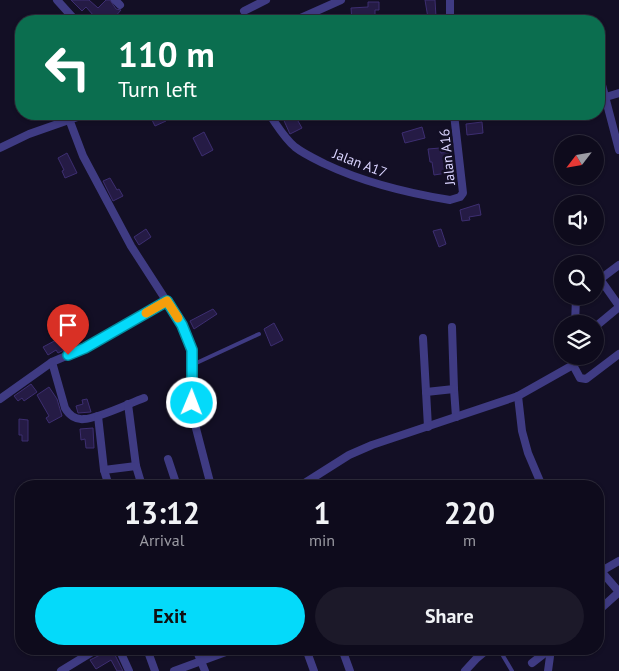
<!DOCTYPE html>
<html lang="en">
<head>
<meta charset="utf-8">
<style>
	body { margin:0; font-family:"PT Sans",sans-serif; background:#1c1929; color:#f1f3f6; height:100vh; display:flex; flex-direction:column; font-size:19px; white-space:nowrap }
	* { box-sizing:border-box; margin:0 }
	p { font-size:16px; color:#9b9ba3 }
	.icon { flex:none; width:28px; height:28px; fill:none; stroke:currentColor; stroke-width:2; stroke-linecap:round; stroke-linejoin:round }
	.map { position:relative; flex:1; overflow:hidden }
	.panel { position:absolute; left:15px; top:480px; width:589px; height:175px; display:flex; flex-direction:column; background:#0e0b1c; border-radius:20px; box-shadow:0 1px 4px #0004,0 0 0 1px #2e2b3b }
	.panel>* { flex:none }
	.top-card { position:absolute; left:15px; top:15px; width:590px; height:105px; border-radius:20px; box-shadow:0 1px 4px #0004,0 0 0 1px #2e2b3b; background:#0b6e4f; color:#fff; overflow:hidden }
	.needle { width:32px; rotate:239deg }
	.fabs { position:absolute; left:554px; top:135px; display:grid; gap:10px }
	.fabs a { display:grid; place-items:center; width:50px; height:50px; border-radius:50%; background:#0e0b1c; box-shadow:0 1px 4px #0004,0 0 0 1px #2e2b3b; font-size:25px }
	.pin { position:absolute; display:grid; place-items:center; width:42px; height:42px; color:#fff; margin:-51px -21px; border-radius:50% 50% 50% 0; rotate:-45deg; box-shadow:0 0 5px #0007 }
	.pin .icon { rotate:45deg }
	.me { position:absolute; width:55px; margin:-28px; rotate:1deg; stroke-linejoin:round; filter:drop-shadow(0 0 4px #0008) }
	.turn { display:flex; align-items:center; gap:18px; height:105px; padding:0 20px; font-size:22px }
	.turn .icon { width:65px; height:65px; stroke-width:2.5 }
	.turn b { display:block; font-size:35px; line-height:42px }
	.eta { display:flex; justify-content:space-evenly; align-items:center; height:85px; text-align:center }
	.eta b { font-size:30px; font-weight:600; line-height:35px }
	.primary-button { display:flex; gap:10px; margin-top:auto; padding:10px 20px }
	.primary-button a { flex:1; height:58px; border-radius:30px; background:#04dafa; color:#111; font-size:20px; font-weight:600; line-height:58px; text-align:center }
	.primary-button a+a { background:#1c1929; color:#f1f3f6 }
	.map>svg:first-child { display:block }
</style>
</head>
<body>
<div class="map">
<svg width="619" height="671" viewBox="0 0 619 671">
	<rect width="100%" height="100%" fill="#130f25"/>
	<g fill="#251b45" stroke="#3d2e71">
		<polygon points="71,0 89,0 98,8 106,0 110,0 116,9 121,10 114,18 111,15 104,21 88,21 94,16 86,7 82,11"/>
		<polygon points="425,0 435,0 436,17 428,18"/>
		<polygon points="368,2 379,2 379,10 375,10 375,21 352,21 351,8 368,7"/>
		<polygon points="149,114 162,114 166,121 155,126"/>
		<polygon points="281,114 294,114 302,128 290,134"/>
		<polygon points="482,122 483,133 467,135 466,124"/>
		<polygon points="422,127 425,138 405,143 402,133"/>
		<polygon points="204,132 213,150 202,156 193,138"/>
		<polygon points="440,148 441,153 448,152 449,160 445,161 447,173 434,175 432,162 430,162 428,149"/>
		<polygon points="67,153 77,173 65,178 62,171 64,170 58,158"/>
		<polygon points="110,178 117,190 119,189 123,196 113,201 103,181"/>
		<polygon points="479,204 481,215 469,217 470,220 462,221 460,210"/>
		<polygon points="146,229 151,237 139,245 134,237"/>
		<polygon points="441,229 446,244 439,247 433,231"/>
		<polygon points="213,309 217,314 194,329 190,321"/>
		<polygon points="274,323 283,340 271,346 264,329"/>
		<polygon points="60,338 66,349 58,353 56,350 48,355 43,347"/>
		<polygon points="31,384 37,392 24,401 22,398 18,401 14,396"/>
		<polygon points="49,387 57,399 62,416 49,423 46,418 49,416 37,395"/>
		<polygon points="87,399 91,412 78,413 76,406 83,404 82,400"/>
		<polygon points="19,419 28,420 28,441 22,441 22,435 19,435"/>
		<polygon points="93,428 94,448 86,448 85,439 81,440 80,429"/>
		<polygon points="112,649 123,671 117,671 111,660 96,669 90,660"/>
	</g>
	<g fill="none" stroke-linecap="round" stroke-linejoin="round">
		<g stroke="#3f3b83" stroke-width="4">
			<polyline points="396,114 397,114"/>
			<polyline points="192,365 259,334"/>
			<polyline points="499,649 512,671"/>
		</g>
		<g stroke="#3f3b83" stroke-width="8">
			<polyline points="57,0 76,21"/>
			<polyline points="115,0 120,5"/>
			<polyline points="450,0 450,21"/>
			<polyline points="244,11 266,0"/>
			<polyline points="294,21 341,0"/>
			<polyline points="601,81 619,150"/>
			<polyline points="606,97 619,93"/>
			<path d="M 269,114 C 277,125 284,138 295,147 C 304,154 315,159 325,164 C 365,183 407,193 450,200 L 460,197 L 463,193 L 454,114"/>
			<polyline points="69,119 83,156 131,246 182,325 191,350 192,413 211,486"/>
			<polyline points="0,148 29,134 86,114"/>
			<polyline points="600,279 619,306"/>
			<polyline points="595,283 619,265"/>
			<polyline points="575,324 576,298 578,296"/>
			<polyline points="452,327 454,389 456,417"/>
			<polyline points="595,327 619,307"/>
			<polyline points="423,338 428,427"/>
			<polyline points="573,356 573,365 580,378 586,379 619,354"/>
			<path d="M 52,362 L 65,408 C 69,415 76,420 84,419 C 97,419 130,403 144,398"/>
			<polyline points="426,392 454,389"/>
			<polyline points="518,396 522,431 528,453 542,486"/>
			<polyline points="0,399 52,362 85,348 167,301"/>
			<polyline points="128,404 136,466 142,486"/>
			<polyline points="98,416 104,470 109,486"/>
			<polyline points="168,459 177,486"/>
			<polyline points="104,470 136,466"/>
			<polyline points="300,486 349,455 372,445 518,396 573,365"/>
			<polyline points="601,571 619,592"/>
			<polyline points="598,573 619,561"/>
			<polyline points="598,611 619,592"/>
			<polyline points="119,649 129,671"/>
			<polyline points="147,649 155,671"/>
			<polyline points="196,649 205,671"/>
			<polyline points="306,649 314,671"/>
			<polyline points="342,649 350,671"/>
			<polyline points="532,663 550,649"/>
			<polyline points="61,671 97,649"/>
			<polyline points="174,671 234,649"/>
			<polyline points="465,671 476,659 488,649"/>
			<polyline points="548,671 551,649"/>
		</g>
	</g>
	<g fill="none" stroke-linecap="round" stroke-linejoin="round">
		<g stroke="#038ea2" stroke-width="12">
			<polyline id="route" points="68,355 85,348 167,301 182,325 192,350 192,403"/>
		</g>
		<use href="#route" stroke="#04dafa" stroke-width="9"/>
		<polyline stroke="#f59e0b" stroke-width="9" points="146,313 167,301 178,318"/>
	</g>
	<g text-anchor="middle" stroke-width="5" stroke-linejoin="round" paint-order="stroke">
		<g font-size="14" fill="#d9d3fe" stroke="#130f25">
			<text transform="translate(447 157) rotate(-96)" y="5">Jalan A16</text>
			<text transform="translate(360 163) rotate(21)" y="5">Jalan A17</text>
		</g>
	</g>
</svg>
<div class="fabs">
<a><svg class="needle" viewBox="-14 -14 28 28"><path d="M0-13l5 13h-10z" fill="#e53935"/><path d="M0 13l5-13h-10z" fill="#9b9ba3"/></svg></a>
<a><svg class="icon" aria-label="sound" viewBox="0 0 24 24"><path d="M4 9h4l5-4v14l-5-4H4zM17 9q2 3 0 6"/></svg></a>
<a><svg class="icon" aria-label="search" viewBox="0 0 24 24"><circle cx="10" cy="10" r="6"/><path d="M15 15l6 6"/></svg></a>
<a><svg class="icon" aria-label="layers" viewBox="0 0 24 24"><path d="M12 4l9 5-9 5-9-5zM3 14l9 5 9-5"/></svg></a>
</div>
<div class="pin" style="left:68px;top:355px;background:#d93025"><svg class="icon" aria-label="arrive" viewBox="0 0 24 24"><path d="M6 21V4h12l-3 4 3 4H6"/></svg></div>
<svg class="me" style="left:192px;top:403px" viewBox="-20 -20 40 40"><circle r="17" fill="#04dafa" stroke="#fff" stroke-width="3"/><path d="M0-11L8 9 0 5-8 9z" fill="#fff"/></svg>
<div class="top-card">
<div class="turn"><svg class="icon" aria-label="left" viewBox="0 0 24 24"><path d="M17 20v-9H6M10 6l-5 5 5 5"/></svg><div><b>110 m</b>Turn left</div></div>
</div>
<section class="panel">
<div class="eta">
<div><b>13:12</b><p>Arrival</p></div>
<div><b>1</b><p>min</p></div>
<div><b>220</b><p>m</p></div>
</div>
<div class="primary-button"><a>Exit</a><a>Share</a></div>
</section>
</div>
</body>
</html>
